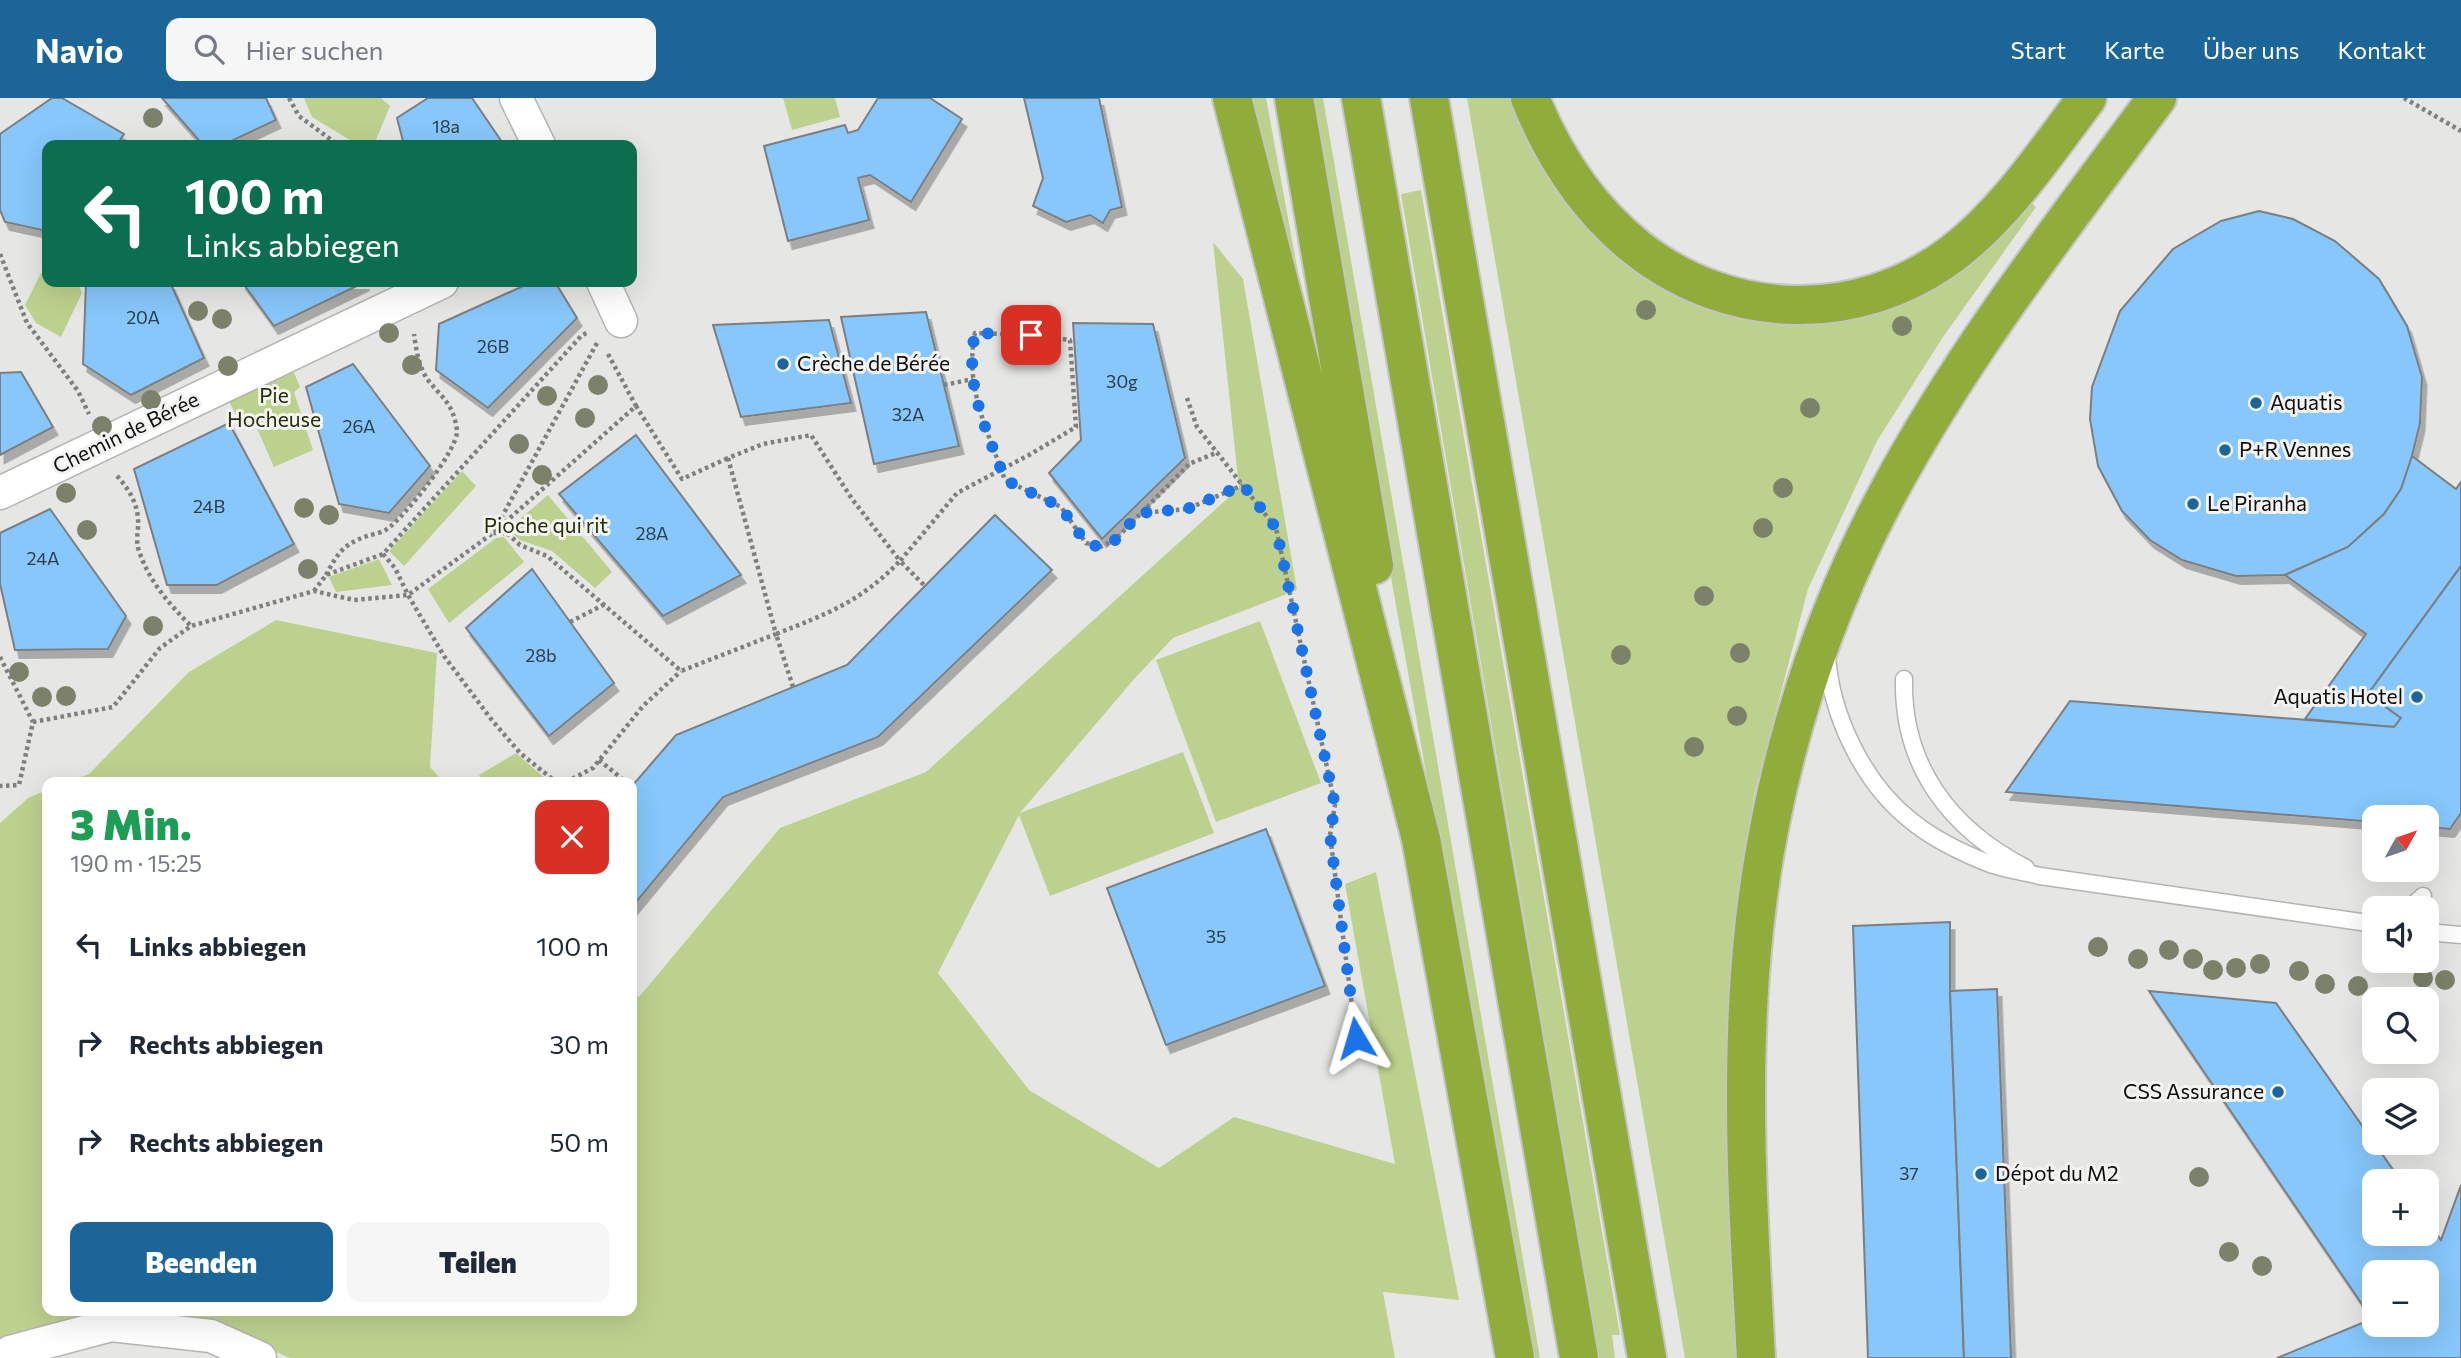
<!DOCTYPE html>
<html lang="de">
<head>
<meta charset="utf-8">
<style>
	body { margin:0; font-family:Commissioner,sans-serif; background:#f6f6f7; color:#1f2937; height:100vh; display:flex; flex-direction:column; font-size:26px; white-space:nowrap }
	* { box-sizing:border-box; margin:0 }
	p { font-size:23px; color:#747a83 }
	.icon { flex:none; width:38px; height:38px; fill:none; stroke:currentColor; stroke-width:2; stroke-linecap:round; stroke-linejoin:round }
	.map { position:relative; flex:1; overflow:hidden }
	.panel { position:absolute; left:42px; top:679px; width:595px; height:539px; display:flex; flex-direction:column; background:#fff; border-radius:14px; box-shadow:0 7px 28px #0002 }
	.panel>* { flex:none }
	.hud { position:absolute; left:42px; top:42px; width:595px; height:147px; border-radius:14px; box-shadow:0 7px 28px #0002; background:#0b6e4f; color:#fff; overflow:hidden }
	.needle { width:46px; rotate:50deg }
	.tools { position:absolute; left:2362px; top:707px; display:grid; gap:14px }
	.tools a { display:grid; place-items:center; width:77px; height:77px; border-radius:14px; background:#fff; box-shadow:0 7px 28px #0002; font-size:35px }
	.pin { position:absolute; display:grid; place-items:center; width:60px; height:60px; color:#fff; margin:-30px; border-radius:14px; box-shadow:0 4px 10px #0006 }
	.me { position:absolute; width:77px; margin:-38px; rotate:353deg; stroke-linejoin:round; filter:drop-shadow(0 0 5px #0008) }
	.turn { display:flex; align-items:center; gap:24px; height:147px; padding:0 28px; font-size:32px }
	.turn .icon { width:91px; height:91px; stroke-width:2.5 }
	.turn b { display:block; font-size:49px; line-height:60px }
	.round { display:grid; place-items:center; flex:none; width:74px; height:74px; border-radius:14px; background:#f6f6f7 }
	.headline { display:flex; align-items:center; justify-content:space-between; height:119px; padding:0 28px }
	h1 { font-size:42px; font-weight:800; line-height:52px; color:#1e9e55 }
	.primary-button { display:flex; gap:14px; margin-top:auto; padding:14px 28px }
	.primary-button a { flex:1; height:80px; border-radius:14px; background:#1c6599; color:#fff; font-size:28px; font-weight:800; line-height:80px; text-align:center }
	.primary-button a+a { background:#f6f6f7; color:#1f2937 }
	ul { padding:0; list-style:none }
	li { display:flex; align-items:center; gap:21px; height:98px; padding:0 28px }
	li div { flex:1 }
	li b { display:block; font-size:26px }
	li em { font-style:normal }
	header { display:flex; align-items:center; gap:42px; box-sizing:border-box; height:98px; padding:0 35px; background:#1c6599; color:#fff }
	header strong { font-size:33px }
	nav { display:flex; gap:38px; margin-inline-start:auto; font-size:24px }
	.search { width:490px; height:63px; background:#f6f6f7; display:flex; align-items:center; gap:18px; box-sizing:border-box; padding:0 24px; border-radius:14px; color:#747a83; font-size:26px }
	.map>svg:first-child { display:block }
</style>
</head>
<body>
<header>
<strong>Navio</strong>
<div class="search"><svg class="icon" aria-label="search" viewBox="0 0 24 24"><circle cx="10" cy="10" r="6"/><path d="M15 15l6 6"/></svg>Hier suchen</div>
<nav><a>Start</a><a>Karte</a><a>Über uns</a><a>Kontakt</a></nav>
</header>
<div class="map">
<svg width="2461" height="1260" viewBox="0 0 2461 1260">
	<defs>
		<filter id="shadow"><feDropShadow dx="4.5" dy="8" stdDeviation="0" flood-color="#0004"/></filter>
	</defs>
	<rect width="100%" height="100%" fill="#e6e7e4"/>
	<g fill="#bdd18e">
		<polygon points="304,0 381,0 390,8 374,47 358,47 312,19"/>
		<polygon points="783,0 835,0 840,19 792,32"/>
		<polygon points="1248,0 1266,0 1299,180 1293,182"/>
		<polygon points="1305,0 1323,0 1540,1260 1531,1260"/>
		<polygon points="1467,0 1518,0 1601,140 1842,220 2026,100 2036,109 1943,239 1877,343 1808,491 1754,697 1735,834 1728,990 1737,1260 1685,1260"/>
		<polygon points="1421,92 1620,1237 1612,1237 1615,1260 1599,1260 1401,96"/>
		<polygon points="1213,144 1243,181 1297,492 1173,540 1135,580 1020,715 1183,654 1214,735 1050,798 1019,717 938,875 1029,992 1159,1070 1234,1019 1395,1066 1345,786 1376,774 1459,1202 1383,1194 1395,1260 290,1260 212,1226 119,1213 19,1235 0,1247 0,725 28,700 47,692 47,1213 632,1213 632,892 639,899 780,730 926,674 1239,390"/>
		<polygon points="47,174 47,184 78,184 82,195 61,239 36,225 25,207 41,175"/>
		<polygon points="292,270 300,289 294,294 313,352 274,369 251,317 239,322 228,302"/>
		<polygon points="462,373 476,388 404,468 389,453"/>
		<polygon points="548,397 612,474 595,490 552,453 520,442 508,431"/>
		<polygon points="504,439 524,464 449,525 428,491 496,440"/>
		<polygon points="379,461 392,487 336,494 329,479"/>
		<polygon points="276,522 437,555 430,669 443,684 68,684 89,676 189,574"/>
		<polygon points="1260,523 1321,685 1216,724 1156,562"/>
		<polygon points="516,655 549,684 484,684 479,677"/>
	</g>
	<g fill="#87c7fb" stroke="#7c7e80" stroke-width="2" fill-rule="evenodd" filter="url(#shadow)">
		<polygon points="52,0 62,0 124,36 117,47 47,47 47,133 5,124 0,112 0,36"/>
		<polygon points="162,0 266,0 276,22 223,47 203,47"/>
		<polygon points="428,0 472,0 504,47 404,47 397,20"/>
		<polygon points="878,0 930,0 962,21 911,104 870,77 858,80 869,122 788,143 764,48 845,27 848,35 858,32"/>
		<polygon points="1024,0 1099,0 1122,109 1110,112 1103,125 1090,117 1066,124 1033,108 1043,80"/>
		<polygon points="2259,113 2293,121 2335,143 2379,181 2407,228 2422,279 2420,325 2409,370 2401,391 2384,416 2348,449 2285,477 2236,478 2182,462 2150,442 2122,413 2098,368 2090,321 2092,289 2120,213 2173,151 2221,123"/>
		<polygon points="86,184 170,184 204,260 131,297 83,266"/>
		<polygon points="242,184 365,184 274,228"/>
		<polygon points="532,184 555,184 577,220 488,310 436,272 439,226"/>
		<polygon points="926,214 959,348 874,366 841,219"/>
		<polygon points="829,222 851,305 741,319 713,227"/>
		<polygon points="1073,225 1153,226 1185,360 1102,441 1049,375 1081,342"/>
		<polygon points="353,266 430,368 389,415 339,406 306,289"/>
		<polygon points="21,274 53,329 0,357 0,275"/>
		<polygon points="229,325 294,446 217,487 167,487 134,371"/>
		<polygon points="636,337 741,477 663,518 559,396"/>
		<polygon points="2412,358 2456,391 2461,384 2461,468 2368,596 2401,620 2394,629 2305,621 2366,536 2285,477 2348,449 2384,416 2401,391"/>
		<polygon points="50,411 126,518 108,551 15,552 0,486 0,435"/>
		<polygon points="995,417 1052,472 878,639 723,699 632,809 632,688 676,637 847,567"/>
		<polygon points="2461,468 2461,715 2450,731 2427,729 2427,719 2375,719 2375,724 2006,694 2070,603 2394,629 2401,620 2368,596"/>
		<polygon points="532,471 614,585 549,638 466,530"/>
		<polygon points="1266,731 1325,888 1166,947 1107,790"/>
		<polygon points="1950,824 1950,893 1964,1260 1868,1260 1853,828"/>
		<polygon points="1997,891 2011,1260 1964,1260 1950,893"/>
		<path d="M 2149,893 L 2276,905 L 2401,1083 L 2375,1083 L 2375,1136 L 2427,1136 L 2427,1121 L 2441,1142 L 2461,1087 L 2461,1260 L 2277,1260 L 2372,1221 ZM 2375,1174 L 2427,1174 L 2427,1227 L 2375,1227 Z"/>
	</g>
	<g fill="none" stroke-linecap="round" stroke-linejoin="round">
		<g stroke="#b4b5b2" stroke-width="19">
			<g id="lane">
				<path d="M 1827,558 C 1831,617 1863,684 1909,721 C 1934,742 1964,756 1993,767 C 2008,772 2025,774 2040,778 L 2375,826"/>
				<path d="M 1904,581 C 1902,668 1950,731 2026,770"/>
				<polyline points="2410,810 2423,798"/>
				<polyline points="2427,834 2461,837"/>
			</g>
		</g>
		<g stroke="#b4b5b2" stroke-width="35">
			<g id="street">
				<polyline points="516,0 539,47"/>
				<polyline points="603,184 621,223"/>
				<polyline points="0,395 442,184"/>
				<polyline points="2,1260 10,1254 111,1227 211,1238 260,1260"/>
			</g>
		</g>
		<g stroke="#c5c5c5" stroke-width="42">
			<g id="highway">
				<polyline points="1232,0 1421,741 1515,1260"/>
				<polyline points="1294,0 1374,467"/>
				<polyline points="1361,0 1579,1260"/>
				<polyline points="1429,0 1647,1260"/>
				<path d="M 1530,0 C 1553,57 1588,111 1637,150 C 1729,223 1857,227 1952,156 C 2006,115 2046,54 2087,0"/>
				<path d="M 1756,1260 C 1749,1132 1741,1004 1750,876 C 1762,707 1809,540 1890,391 C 1965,252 2063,127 2157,0"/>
			</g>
		</g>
		<g stroke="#7f807e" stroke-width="4.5" stroke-dasharray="3.5 3.5" stroke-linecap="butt">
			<polyline points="289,0 299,18 338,47"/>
			<polyline points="2404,0 2461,33"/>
			<polyline points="0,156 27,225 78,293 89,316"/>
			<path d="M 597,245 L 493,435 L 507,435 L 520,447 L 547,458 L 681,573 L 776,536 L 728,360 L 763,346 L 811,337 L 852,401 L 900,463 L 957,395 L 1029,357 L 1076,329 L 1070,242 L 1031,237 L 975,235 C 965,285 984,325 1001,371 L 1005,382 L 1061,409 L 1086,445 L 1100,449 L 1115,442 L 1189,366 L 1218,354"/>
			<polyline points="608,256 636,308"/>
			<polyline points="944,287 973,281"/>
			<polyline points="1187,300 1197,329 1276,430 1335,707 1330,737 1356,939"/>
			<path d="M 117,378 C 128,390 137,404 138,421 C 139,432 135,442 139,453 C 149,483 169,506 191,528"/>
			<polyline points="1141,415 1187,411 1243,387"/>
			<polyline points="383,456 395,470 408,497 444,558 491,621 520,655 556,684"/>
			<path d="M 326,477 C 338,455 342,447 367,438 C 373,436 382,435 387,431 C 404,420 459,351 457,332 C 453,305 442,300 428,282 C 419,270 416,251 414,236"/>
			<polyline points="314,493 326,477 383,456 582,237 589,234"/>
			<polyline points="570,524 605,506"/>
			<polyline points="0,559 33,624 19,687 0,688"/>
			<path d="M 793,589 L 776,536 C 829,515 860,504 900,463 L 925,488"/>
			<polyline points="33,624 113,609 160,550 191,528 314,493 354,502 408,497 493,435 636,308 682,381 728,360"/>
			<polyline points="599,662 626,684"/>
			<polyline points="566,684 593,670 643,608 681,573"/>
		</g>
		<use href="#lane" stroke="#fff" stroke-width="16"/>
		<use href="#street" stroke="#fff" stroke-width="32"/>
		<use href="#highway" stroke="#90ac3b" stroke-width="38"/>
	</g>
	<g fill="#7c826a">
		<circle cx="153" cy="20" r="10"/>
		<circle cx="1646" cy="212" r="10"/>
		<circle cx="198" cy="213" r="10"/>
		<circle cx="222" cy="221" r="10"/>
		<circle cx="1902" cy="228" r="10"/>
		<circle cx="389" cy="235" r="10"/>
		<circle cx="412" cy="267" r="10"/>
		<circle cx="228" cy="268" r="10"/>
		<circle cx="598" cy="287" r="10"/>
		<circle cx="547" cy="298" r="10"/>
		<circle cx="151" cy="302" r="10"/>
		<circle cx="1810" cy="310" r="10"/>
		<circle cx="585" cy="320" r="10"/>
		<circle cx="102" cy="328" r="10"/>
		<circle cx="519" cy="346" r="10"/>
		<circle cx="542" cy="377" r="10"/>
		<circle cx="1783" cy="390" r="10"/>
		<circle cx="66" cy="395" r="10"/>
		<circle cx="304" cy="410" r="10"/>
		<circle cx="329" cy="417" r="10"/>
		<circle cx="1763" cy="430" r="10"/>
		<circle cx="87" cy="432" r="10"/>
		<circle cx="308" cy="471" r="10"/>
		<circle cx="1704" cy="498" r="10"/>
		<circle cx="153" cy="528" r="10"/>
		<circle cx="1740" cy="555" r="10"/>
		<circle cx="1621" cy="557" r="10"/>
		<circle cx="19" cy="574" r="10"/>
		<circle cx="66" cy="598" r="10"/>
		<circle cx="42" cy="599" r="10"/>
		<circle cx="1737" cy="618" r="10"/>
		<circle cx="1694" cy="649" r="10"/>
		<circle cx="2098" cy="849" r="10"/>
		<circle cx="2169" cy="852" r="10"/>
		<circle cx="2138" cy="861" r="10"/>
		<circle cx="2193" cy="861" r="10"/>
		<circle cx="2260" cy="866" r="10"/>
		<circle cx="2236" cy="870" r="10"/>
		<circle cx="2213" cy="872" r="10"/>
		<circle cx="2299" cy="873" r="10"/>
		<circle cx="2423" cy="880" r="10"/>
		<circle cx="2445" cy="882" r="10"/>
		<circle cx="2325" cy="886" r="10"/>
		<circle cx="2358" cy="888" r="10"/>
		<circle cx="2199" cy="1079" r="10"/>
		<circle cx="2229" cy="1154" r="10"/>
		<circle cx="2262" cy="1168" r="10"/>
	</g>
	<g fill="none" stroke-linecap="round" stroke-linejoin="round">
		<path stroke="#1a73e8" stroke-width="12" stroke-dasharray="0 21.6" d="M 1031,237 L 975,235 C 964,289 987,332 1005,382 L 1061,409 L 1086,445 L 1100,449 L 1115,442 L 1140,415 L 1187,411 L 1243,387 L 1276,430 L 1335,707 L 1330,737 L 1356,940"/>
	</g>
	<g fill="#1c6599" stroke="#f3f4f1" stroke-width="2.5">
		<circle cx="783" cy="266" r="7"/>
		<circle cx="2256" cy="305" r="7"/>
		<circle cx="2225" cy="352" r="7"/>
		<circle cx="2193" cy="406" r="7"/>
		<circle cx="2417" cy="599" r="7"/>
		<circle cx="2278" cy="994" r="7"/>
		<circle cx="1981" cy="1076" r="7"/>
	</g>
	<g text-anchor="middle" stroke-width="6" stroke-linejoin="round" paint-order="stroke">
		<g font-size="18" fill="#2c3c48">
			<text x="446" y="35">18a</text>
			<text x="143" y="226">20A</text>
			<text x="493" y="255">26B</text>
			<text x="1122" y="290">30g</text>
			<text x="908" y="323">32A</text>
			<text x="359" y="335">26A</text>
			<text x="209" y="415">24B</text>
			<text x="652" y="442">28A</text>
			<text x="43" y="467">24A</text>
			<text x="541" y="564">28b</text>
			<text x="1216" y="845">35</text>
			<text x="1909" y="1082">37</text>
		</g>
		<g font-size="21" fill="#0d0e0d" stroke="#f3f4f1" text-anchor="start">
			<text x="797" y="273">Crèche de Bérée</text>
			<text x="2270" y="312">Aquatis</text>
			<text x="2239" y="359">P+R Vennes</text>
			<text x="2207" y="413">Le Piranha</text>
			<text x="2403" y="606" text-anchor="end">Aquatis Hotel</text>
			<text x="2264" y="1001" text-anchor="end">CSS Assurance</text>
			<text x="1995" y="1083">Dépot du M2</text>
		</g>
		<g font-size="21" fill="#252f06" stroke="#f3f4f1">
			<text x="274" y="305">Pie<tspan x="274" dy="24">Hocheuse</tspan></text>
			<text x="546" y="435">Pioche qui rit</text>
		</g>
		<g font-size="21" fill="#0d0e0d" stroke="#f3f4f1">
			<text transform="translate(126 335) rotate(-26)" y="7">Chemin de Bérée</text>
		</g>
	</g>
</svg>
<div class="tools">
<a><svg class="needle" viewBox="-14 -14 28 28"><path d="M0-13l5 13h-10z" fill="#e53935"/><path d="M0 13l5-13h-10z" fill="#747a83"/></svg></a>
<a><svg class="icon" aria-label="sound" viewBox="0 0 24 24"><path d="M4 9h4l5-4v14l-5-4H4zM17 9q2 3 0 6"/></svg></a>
<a><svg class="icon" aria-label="search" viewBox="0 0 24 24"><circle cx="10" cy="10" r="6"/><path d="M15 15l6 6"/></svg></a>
<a><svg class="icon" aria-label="layers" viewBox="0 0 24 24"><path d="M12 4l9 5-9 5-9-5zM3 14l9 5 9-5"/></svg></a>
<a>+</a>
<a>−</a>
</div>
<div class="pin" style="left:1031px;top:237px;background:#d93025"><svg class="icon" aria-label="arrive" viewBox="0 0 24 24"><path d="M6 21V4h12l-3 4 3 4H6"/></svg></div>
<svg class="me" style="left:1356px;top:940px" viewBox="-20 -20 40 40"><path d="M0-17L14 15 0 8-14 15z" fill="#1a73e8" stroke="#fff" stroke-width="4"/></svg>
<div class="hud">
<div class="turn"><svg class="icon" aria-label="left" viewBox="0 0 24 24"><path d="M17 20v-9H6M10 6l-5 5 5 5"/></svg><div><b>100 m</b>Links abbiegen</div></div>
</div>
<section class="panel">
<div class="headline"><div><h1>3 Min.</h1><p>190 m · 15:25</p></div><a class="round" style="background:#d93025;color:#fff"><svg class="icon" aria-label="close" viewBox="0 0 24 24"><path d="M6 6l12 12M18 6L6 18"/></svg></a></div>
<ul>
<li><svg class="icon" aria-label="left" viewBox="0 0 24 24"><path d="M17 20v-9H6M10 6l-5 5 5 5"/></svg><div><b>Links abbiegen</b></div><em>100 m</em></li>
<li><svg class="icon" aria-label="right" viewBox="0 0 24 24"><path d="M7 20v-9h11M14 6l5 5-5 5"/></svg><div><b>Rechts abbiegen</b></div><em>30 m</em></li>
<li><svg class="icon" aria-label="right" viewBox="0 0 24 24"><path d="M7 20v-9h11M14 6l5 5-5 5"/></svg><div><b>Rechts abbiegen</b></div><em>50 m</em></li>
</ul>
<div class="primary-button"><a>Beenden</a><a>Teilen</a></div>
</section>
</div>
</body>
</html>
